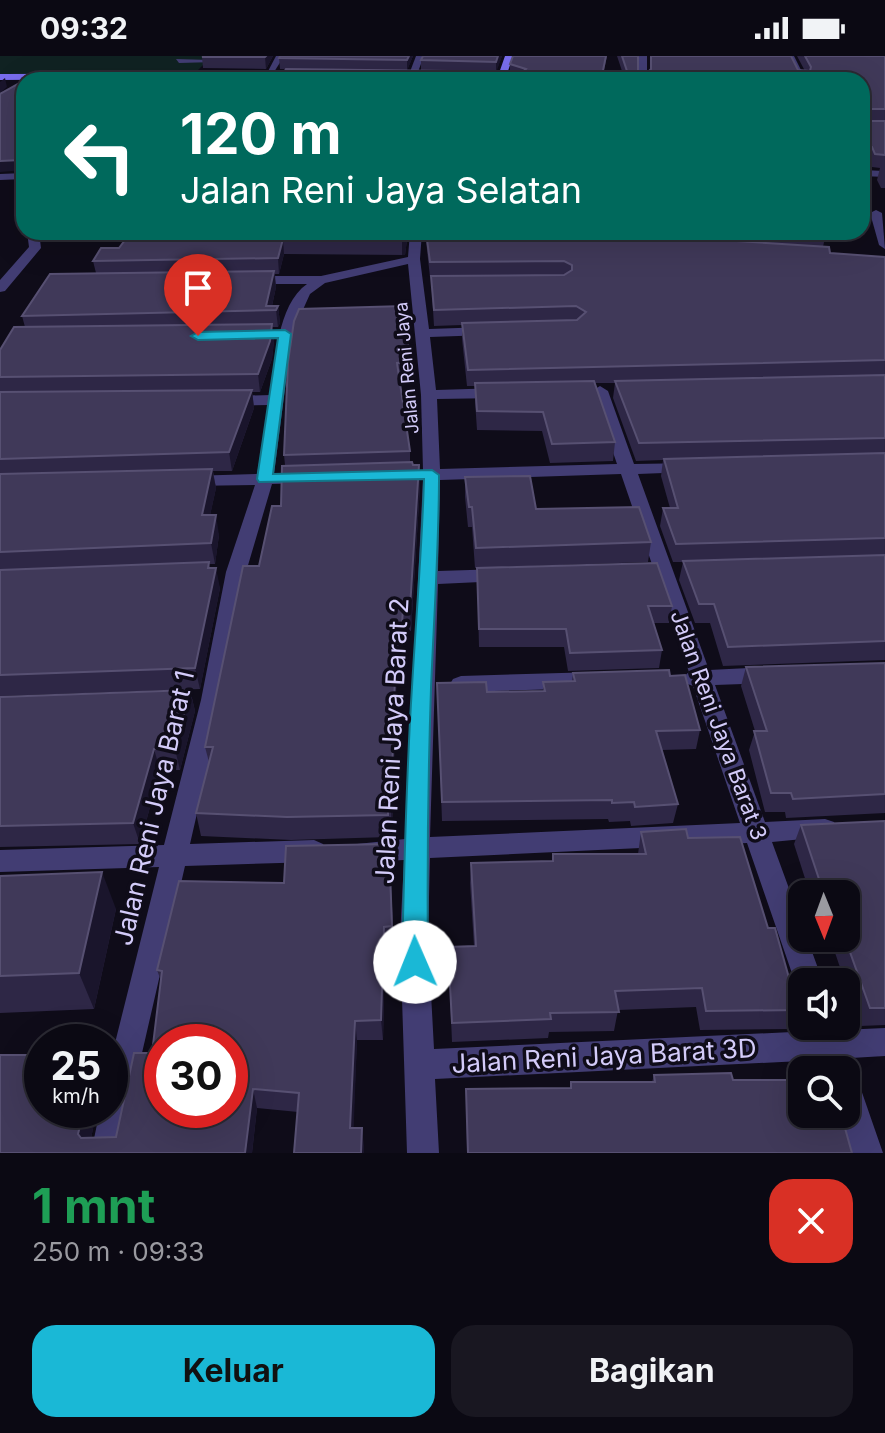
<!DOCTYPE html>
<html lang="id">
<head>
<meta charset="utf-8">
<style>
	body { margin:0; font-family:Inter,sans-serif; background:#191721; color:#f1f3f6; height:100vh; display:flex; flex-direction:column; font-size:30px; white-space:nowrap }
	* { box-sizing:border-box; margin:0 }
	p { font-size:26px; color:#9a9aa0 }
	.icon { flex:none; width:44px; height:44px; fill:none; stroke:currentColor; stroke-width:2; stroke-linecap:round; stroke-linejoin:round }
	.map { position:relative; height:1097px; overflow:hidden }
	.details { display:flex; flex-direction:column; background:#0b0913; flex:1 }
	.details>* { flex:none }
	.top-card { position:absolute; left:16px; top:16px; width:854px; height:168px; border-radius:24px; box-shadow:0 8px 32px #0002,0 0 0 2px #2b2a33; background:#00695c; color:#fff; overflow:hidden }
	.needle { width:52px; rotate:179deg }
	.fabs { position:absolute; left:788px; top:824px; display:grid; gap:16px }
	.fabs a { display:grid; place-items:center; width:72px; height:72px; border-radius:16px; background:#0b0913; box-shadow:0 8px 32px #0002,0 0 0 2px #2b2a33; font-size:40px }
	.speed { position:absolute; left:24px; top:968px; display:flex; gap:16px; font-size:40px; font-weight:700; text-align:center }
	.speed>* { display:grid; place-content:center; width:104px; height:104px; border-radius:50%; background:#0b0913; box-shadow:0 8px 32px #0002,0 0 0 2px #2b2a33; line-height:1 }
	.speed small { font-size:20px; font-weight:400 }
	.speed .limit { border:12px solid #d22; background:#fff; color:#111 }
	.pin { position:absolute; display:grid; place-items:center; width:68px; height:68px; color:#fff; margin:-82px -34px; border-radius:50% 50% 50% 0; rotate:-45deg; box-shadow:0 0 8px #0007 }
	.pin .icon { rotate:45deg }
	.me { position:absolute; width:88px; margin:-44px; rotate:359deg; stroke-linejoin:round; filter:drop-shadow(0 0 6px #0008) }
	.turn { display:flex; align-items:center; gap:28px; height:168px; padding:0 32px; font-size:36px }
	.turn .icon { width:104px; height:104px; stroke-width:2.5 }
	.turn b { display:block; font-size:56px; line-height:68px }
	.round { display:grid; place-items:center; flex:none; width:84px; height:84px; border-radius:24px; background:#191721 }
	.summary { display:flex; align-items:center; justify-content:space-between; height:136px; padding:0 32px }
	h1 { font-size:48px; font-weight:700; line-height:60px; color:#1e9e55 }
	.cta { display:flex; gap:16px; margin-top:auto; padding:16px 32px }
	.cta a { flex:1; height:92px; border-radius:24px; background:#1ab8d6; color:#111; font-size:32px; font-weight:700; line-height:92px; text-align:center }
	.cta a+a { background:#191721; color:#f1f3f6 }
	.status { display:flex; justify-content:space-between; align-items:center; height:56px; padding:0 40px; background:#0b0913; direction:ltr }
	.status svg { height:22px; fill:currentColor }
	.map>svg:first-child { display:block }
</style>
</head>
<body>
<div class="status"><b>09:32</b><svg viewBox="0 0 49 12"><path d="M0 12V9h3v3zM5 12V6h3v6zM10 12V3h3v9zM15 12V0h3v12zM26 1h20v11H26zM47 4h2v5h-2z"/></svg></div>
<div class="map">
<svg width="885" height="1097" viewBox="0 0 885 1097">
	<rect width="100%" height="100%" fill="#0f0c19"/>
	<polygon fill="#102222" points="0,0 212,0 191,21 0,23"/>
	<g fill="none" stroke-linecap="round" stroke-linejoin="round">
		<polygon fill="#423d73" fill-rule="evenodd" points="176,3 211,4 215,6 179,7"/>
		<g fill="#423d73" fill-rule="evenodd">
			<polygon points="276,0 284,0 271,21 265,21"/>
			<polygon points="416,0 424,0 416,21 412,24 408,21"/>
			<rect x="639" y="0" width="8" height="24"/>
			<polygon points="786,0 794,0 806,24 798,24"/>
			<polygon points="862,114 885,115 885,121 862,120"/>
			<polygon points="24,117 24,123 0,124 0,118"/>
			<polygon points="876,154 882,157 885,193 879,189 870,157"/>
			<polygon points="27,176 39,176 41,192 5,235 0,236 0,224 29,191"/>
			<path d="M 410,176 L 422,176 L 420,203 L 429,273 L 487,271 L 494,275 L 487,279 L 430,281 L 436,334 L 501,332 L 509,337 L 501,342 L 437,343 L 440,413 L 617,408 L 592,335 L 600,330 L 608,335 L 634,408 L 695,407 L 698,411 L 695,415 L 689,416 L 638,418 L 709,614 L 769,611 L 777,614 L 780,619 L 777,624 L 769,627 L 715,629 L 765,766 L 825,763 L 834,766 L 837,773 L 834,780 L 772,786 L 802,868 L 802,882 L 807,882 L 823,926 L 802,926 L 802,936 L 795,926 L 747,787 L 430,802 L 428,881 L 434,993 L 812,975 L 810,970 L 840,970 L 841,974 L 885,972 L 885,1000 L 851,1002 L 855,1014 L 852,1020 L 857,1022 L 883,1097 L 851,1097 L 839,1058 L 846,1058 L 846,1014 L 825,1014 L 821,1004 L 435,1023 L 439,1097 L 407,1097 L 400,881 L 404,804 L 366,806 L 357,802 L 353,795 L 357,788 L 405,783 L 423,424 L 412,419 L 423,414 L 421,339 L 408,208 L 325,227 L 310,238 L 292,278 L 274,418 L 309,417 L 318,422 L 309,427 L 272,428 L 246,516 L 223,644 L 190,788 L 314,784 L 323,788 L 327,795 L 323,802 L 314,806 L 185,810 L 142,997 L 123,1097 L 91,1097 L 100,1054 L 110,1054 L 110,1007 L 159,811 L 0,816 L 0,794 L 164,789 L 201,644 L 226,516 L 255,429 L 189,430 L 180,425 L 189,420 L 257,418 L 269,349 L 226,350 L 218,345 L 226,340 L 271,339 C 275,306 277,249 307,228 L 251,228 L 245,224 L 251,220 L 321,220 L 408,201 ZM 621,418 L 689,616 L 682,622 L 685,627 L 693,630 L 740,767 L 430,781 L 438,528 L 502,525 L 512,519 L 502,513 L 438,515 L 440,424 Z"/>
			<polygon points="597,616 605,619 608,624 605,629 597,632 461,636 453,633 450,628 453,623 461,620"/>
		</g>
		<g fill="#786ded" fill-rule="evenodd">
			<polygon points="505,0 513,0 505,24 480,24 484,20 498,20"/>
			<polygon points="311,17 308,22 0,24 0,18"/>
		</g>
	</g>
	<g fill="#2e2746">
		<polygon points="273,0 266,13 203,12 202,1"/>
		<polygon points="280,0 413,0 407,14 421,15 421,4 423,0 502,0 496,15 510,15 510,8 607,0 602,24 279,24 318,14 280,13 279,2"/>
		<polygon points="617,0 638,0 638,15 648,16 650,14 650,0 791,0 798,14 805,15 797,0 885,0 885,132 881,132 877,124 880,112 872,111 868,104 862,104 862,24 625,24"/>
		<polygon points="131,176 408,176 405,199 284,198 279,218 275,218 276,231 272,250 278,250 280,267 278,271 272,271 274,285 272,303 260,336 252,336 254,352 232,415 213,415 216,432 210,459 219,479 215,508 209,508 210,512 220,532 200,633 0,640 0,294 25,271 22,260 96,217 93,205 119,192"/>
		<polygon points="425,176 826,176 823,191 830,197 885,201 885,604 723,610 710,567 695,567 679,524 683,506 673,506 660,470 663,452 670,452 661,420 663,404 636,405 613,342 615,327 595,327 615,386 613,405 550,407 542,375 477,374 475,345 475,330 467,330 462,283 462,269 434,270 431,221 430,221"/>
		<polygon points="288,306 410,306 410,321 399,321 410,395 410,406 413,409 419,409 420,430 411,575 403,574 402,607 397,607 392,776 389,776 389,781 291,784 201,780 196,757 209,706 205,691 259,510 281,450 285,409 284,399"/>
		<polygon points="465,421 536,453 651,486 648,506 475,512 472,471 468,471 465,441"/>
		<polygon points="477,512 672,550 669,567 654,567 662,594 659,612 568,615 564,591 479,591"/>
		<polygon points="885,607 885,757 786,762 785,756 765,756 749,694 755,675 741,630 746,611"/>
		<polygon points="573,617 670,620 700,674 696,693 662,694 678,748 673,767 631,770 630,765 609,766 608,763 442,765 437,627 487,636 543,635 543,626 572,625"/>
		<polygon points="190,634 195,655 180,714 160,714 140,788 0,791 0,641"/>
		<polygon points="885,765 885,969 860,970 830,882 846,882 846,838 810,838 794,788 801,769"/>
		<polygon points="641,776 688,782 768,872 798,954 790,973 700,974 696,951 618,954 614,975 549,976 548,982 452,986 448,891 474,890 470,827 471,807 552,805 553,798 638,798"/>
		<polygon points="389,788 394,891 385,891 383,984 357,984 353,1072 364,1090 364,1097 294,1097 298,1056 257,1052 252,1097 0,1097 42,1054 97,1054 91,1082 116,1081 152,997 161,925 157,914 284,827"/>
		<polygon points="0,820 116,853 94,953 0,957"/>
		<polygon points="654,1019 733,1024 852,1097 467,1097 466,1033 570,1032 571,1026 652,1026"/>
	</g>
	<g fill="#1a152c">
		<polygon points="266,0 273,0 266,13 265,1"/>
		<polygon points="409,0 413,0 407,15 407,4"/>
		<polygon points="498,0 502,0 496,17 496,6"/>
		<polygon points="5,22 7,31 0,37 0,26"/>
		<polygon points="21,104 24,114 0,116 0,105"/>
		<polygon points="406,176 408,176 405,199 402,199 402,184"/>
		<polygon points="283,183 284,198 279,218 278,202"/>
		<polygon points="274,215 276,231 271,254 266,250"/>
		<polygon points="278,250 280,267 278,271 276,254"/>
		<polygon points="272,268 274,285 272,303 260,336 258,318"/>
		<polygon points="252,334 254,352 232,415 229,396"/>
		<polygon points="419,409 420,430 411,575 410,552"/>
		<polygon points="212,413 216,432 206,479 202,459"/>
		<polygon points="216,459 219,479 215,508 211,487"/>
		<polygon points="216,512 220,532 200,633 195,612"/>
		<polygon points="403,552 403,574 402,607 401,585"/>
		<polygon points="396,585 397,607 392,776 391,754"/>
		<polygon points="190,634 195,655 180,714 175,693"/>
		<polygon points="154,693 160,714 140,788 133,767"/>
		<polygon points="102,816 116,853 94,953 79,917"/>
		<polygon points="384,871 385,891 383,984 381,964"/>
		<polygon points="355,965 357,984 353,1090 350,1072"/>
		<polygon points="253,1033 257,1052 252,1097 245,1097"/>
		<polygon points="84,1054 97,1054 88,1096 78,1078"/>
		<polygon points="362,1072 364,1090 364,1097 361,1097"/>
	</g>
	<g fill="#403959" stroke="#575072" stroke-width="2" fill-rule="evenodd">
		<polygon points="206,0 266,0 265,1 202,1"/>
		<polygon points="280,0 409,0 407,4 279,2"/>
		<polygon points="423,0 498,0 496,6 421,4"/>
		<polygon points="513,0 606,0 601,24 279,24 286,13 523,16 526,13 510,8"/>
		<polygon points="622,0 638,0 638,15 648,16 651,13 651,0 791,0 798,14 810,15 811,11 805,0 885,0 885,53 865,53 862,62 865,65 885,65 885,99 875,98 872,91 862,91 862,24 630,24"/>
		<polygon points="25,20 130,21 127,24 24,24 24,105 21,104 0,105 0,38 23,25"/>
		<polygon points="131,176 406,176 405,184 402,184 283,183 278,202 93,205 101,192 119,192"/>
		<polygon points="426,176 595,176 829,191 830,197 885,201 885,304 468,314 462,267 577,264 586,256 576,250 434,254 431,220 564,219 572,214 572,209 564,205 430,206"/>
		<polygon points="274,215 266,250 278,250 276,254 22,260 50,218"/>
		<polygon points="404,250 410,306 397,307 410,395 284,399 288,306 294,265 299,253"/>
		<polygon points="272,268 270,285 258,318 0,321 0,294 14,271"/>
		<polygon points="885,319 885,382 639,387 615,325"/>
		<polygon points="594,325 615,386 552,388 543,356 477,355 475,327"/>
		<polygon points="252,334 229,396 0,403 0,336"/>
		<polygon points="885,397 885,482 676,488 663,452 678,452 664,403"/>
		<polygon points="412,406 413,409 419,409 410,552 403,552 401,585 396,585 391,754 388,754 388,759 287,761 196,757 213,691 205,691 243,510 259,510 272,450 281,450 282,410"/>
		<polygon points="212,413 202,459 216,459 211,487 0,496 0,418"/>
		<polygon points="530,420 536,453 639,451 651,486 476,492 472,451 469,451 465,421"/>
		<polygon points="885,499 885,585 728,591 714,548 699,548 683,505"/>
		<polygon points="209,506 208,512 216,512 195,612 0,619 0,514"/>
		<polygon points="657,507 672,550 648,550 662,594 570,597 566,573 479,573 477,512"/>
		<polygon points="885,607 885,738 793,743 791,737 771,737 754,675 767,675 746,611"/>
		<polygon points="669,614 670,620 685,619 700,674 656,675 678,748 635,751 634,746 612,747 612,744 442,746 437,627 486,626 487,636 545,635 543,626 575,625 573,617"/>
		<polygon points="190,634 175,693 154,693 133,767 0,770 0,641"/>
		<polygon points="885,765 885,952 870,952 845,882 846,838 824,838 801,769"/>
		<polygon points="686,773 688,782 740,781 768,872 775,872 798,954 706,955 702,932 615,935 619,956 550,957 551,963 452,967 448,891 476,890 471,807 553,805 553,798 646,798 641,776"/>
		<path d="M 389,788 L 392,870 L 384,871 L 381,964 L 355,965 L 350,1072 L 362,1072 L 361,1097 L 294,1097 L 299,1037 L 253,1033 L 245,1097 L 0,1097 L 0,999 L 42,999 L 42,1054 L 84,1054 L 78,1078 L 81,1082 L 116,1081 L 134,997 L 152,997 L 162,915 L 157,914 L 179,825 L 284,827 L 286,790 ZM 162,986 L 230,986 L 230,1054 L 162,1054 Z"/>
		<polygon points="102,816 79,917 0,920 0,820"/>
		<polygon points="731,1017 733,1024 802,1024 802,1058 841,1058 852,1097 468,1097 466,1033 571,1032 571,1026 655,1026 654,1019"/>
	</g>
	<path fill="#1ab8d6" stroke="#11788b" stroke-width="2" d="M 285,274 L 291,278 L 273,418 L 432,414 L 439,419 C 439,490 434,561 431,632 C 428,723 427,815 428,906 L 424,914 L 415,918 L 406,914 L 402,906 C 404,814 406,723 412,631 C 416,562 422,493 424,423 L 259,426 L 257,423 L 278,282 L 198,284 L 191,280 L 198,276 Z"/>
	<g text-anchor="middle" stroke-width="7" stroke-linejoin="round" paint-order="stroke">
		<g font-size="18" fill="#d3cbf9" stroke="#0f0c19">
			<text transform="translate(407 312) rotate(-95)" y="6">Jalan Reni Jaya</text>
		</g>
		<g font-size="22" fill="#d3cbf9" stroke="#0f0c19">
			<text transform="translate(719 669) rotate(70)" y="8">Jalan Reni Jaya Barat 3</text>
		</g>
		<g font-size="26" fill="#d3cbf9" stroke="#0f0c19">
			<text transform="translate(392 685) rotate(-87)" y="9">Jalan Reni Jaya Barat 2</text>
			<text transform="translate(154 752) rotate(-77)" y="9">Jalan Reni Jaya Barat 1</text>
			<text transform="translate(604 1000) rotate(-3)" y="9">Jalan Reni Jaya Barat 3D</text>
		</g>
	</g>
</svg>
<div class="fabs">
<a><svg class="needle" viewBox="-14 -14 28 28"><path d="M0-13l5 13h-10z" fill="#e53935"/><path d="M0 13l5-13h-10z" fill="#9a9aa0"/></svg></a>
<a><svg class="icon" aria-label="sound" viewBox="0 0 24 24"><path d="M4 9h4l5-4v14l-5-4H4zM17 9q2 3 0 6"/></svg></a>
<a><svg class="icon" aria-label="search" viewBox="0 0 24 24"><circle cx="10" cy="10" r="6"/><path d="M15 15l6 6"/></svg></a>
</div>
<div class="speed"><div>25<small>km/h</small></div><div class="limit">30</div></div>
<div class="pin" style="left:198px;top:280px;background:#d93025"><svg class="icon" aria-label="arrive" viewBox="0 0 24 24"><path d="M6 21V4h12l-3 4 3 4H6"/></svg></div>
<svg class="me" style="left:415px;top:906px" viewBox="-20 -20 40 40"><circle r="19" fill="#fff"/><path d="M0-13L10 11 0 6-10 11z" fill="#1ab8d6"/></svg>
<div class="top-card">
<div class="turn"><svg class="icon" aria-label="left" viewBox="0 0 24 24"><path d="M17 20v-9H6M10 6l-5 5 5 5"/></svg><div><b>120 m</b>Jalan Reni Jaya Selatan</div></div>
</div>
</div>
<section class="details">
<div class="summary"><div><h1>1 mnt</h1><p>250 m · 09:33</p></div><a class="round" style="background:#d93025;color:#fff"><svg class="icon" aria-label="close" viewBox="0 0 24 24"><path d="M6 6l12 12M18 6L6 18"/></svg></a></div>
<div class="cta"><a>Keluar</a><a>Bagikan</a></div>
</section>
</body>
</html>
